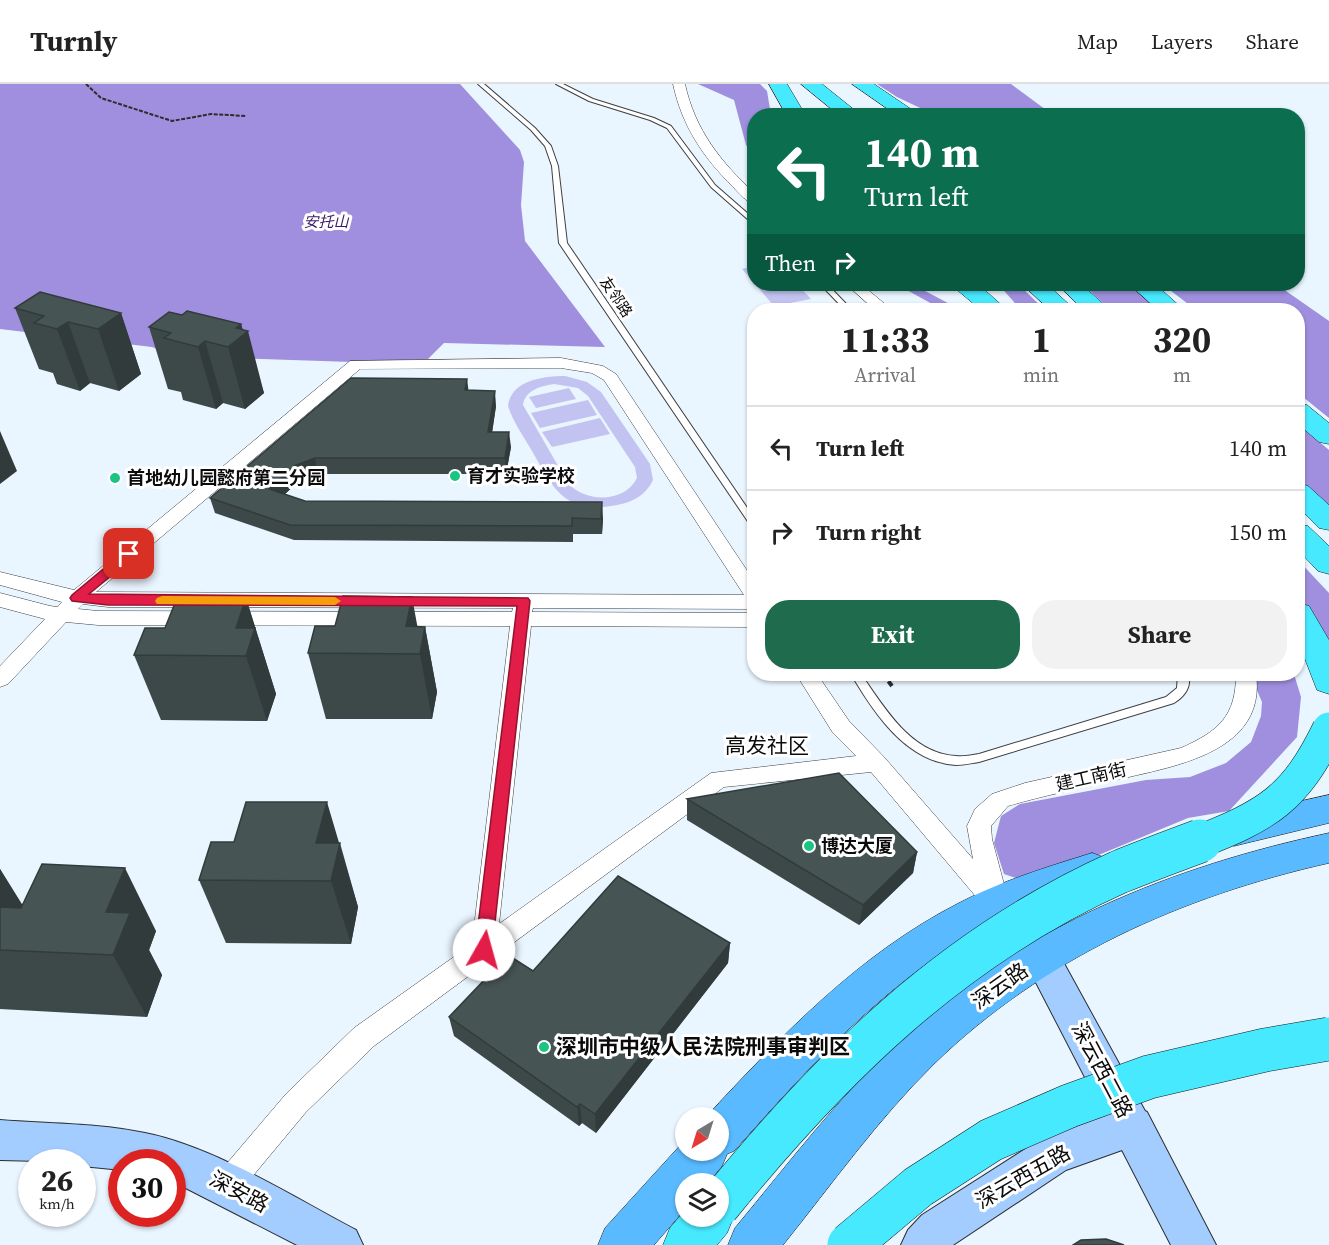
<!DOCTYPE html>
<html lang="en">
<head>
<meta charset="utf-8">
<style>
	body { margin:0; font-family:"Source Serif 4","Noto Sans SC",serif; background:#f2f2f2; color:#222; height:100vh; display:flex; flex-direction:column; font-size:22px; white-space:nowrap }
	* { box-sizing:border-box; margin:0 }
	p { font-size:20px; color:#767676 }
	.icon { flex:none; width:33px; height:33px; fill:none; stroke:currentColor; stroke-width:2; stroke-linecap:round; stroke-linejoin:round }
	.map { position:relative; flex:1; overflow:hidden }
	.drawer { position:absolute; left:747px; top:219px; width:558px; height:378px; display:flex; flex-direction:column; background:#fff; border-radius:24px; box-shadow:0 2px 4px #0004 }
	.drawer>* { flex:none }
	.hud { position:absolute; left:747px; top:24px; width:558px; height:183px; border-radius:24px; box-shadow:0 2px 4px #0004; background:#0b6e4f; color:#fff; overflow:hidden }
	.needle { width:39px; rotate:218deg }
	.fabs { position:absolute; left:675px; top:1023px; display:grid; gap:12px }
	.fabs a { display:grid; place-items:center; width:54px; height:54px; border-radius:50%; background:#fff; box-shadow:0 2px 4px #0004; font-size:30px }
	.speed { position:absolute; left:18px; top:1065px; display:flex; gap:12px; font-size:30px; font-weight:700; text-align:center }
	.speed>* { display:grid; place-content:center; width:78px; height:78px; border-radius:50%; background:#fff; box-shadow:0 2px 4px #0004; line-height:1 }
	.speed small { font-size:15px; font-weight:400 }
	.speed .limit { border:9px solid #d22; background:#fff; color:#111 }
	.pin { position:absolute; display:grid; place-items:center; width:51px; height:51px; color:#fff; margin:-26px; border-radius:12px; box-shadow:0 3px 9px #0006 }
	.me { position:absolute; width:66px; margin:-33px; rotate:7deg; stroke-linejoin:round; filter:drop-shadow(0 0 4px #0008) }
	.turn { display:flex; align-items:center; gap:21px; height:126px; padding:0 18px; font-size:27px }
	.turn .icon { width:78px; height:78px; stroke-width:2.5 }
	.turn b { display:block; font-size:42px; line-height:51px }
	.then { display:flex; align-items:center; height:57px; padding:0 18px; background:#0003; gap:12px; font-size:22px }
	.eta { display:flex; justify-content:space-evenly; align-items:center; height:102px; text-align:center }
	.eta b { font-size:36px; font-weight:700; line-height:42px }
	.primary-button { display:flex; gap:12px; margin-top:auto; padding:12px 18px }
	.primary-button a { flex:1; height:69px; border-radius:24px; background:#1e6b4d; color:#fff; font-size:24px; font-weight:700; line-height:69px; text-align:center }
	.primary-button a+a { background:#f2f2f2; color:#222 }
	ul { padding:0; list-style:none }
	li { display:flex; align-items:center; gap:18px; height:84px; padding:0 18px; border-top:2px solid #e0e0e0 }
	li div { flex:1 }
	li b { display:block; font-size:22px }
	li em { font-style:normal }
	header { display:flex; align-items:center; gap:36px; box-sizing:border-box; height:84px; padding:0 30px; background:#fff; border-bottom:2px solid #e0e0e0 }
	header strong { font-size:28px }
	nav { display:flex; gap:33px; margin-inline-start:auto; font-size:21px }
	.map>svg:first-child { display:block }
</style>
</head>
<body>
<header>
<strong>Turnly</strong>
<nav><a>Map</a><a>Layers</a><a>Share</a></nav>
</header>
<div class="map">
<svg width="1329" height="1161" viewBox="0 0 1329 1161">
	<rect width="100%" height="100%" fill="#e9f5ff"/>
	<g fill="#9f8fde">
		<polygon points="0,0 460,0 520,66 524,78 521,121 525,157 605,263 444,259 428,275 352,278 175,272 152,263 0,245"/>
		<polygon points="698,0 760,0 767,7 771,31 754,32 754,72 746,61 734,16"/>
		<polygon points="877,0 1011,0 1053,31 935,31 897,13"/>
		<polygon points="896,200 912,200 961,226 943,226"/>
		<polygon points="998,200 1018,200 1045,226 1021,226"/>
		<polygon points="1082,200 1132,200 1164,226 1111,226"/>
		<polygon points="1162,200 1276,200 1329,237 1329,334 1298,309 1298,226 1196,226"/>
		<polygon points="1298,340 1329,366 1329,430 1298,401"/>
		<polygon points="1298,476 1329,509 1329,560 1298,524"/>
		<polygon points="1250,590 1294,590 1301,613 1297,653 1229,727 1188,734 1031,799 1004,790 994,759 1001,732 1020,720 1146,696 1190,693 1226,679 1251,658 1261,632 1262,618"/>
	</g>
	<g fill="#c3c3f2" fill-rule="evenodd">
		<polygon points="754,182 754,200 797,200 811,215 774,222 742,185"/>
		<path d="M 565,292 L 587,298 L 601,308 L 650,380 L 653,396 C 646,411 633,418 617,421 C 565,431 554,406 532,367 C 524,353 513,338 508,322 C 511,296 544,292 565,292 ZM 554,300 L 578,304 L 588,312 L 635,383 L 637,394 C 625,419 585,419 568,399 L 523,321 C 525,306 541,302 554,300 Z"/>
		<polygon points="569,304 576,315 536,324 529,313"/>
		<polygon points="588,316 597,331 540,344 531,329"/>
		<polygon points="600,334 610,350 552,363 542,348"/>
	</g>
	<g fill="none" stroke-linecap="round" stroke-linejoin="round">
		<g stroke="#3e3e3e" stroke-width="2">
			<g id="lane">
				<polygon points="478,0 484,0 535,44 551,62 558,82 567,159 754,434 754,443 751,442 559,159 552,82 545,62 531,46"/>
				<polygon points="556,0 563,0 593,15 654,34 671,42 715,101 754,135 754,140 752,139 711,103 667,44 650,36 589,17"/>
				<polygon points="820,200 827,200 852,226 845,226"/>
				<path d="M 851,590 L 861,590 C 884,623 911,670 956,672 C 963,673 972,671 979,670 L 1166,613 L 1177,604 L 1178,590 L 1188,590 C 1192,603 1185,612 1174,619 L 979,678 C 972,679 963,681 956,681 C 906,678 874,629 851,590 Z"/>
			</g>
		</g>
		<g stroke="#3e3e3e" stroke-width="1">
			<g id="street">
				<path d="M 673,0 L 685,0 C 695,46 721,78 754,109 L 754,120 C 746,118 739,109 733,103 C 703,73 682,42 673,0 Z"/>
				<polygon points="846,200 861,200 892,226 875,226"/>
				<path d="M 561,274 L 603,282 L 616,290 L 754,497 L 754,525 L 533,524 L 532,528 L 754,529 L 754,543 L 531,542 L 499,840 L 711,689 L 856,672 L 833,649 L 796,590 L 817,590 L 849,637 L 884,673 L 973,775 L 967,742 L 975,725 L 992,710 L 1025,699 L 1181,664 C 1219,647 1236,632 1236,590 L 1256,590 C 1267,668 1175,682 1120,695 C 1083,704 1045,711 1008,722 L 991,742 L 992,755 L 1009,819 L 1006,826 C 992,831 994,826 983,821 L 871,688 L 724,703 L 374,962 L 306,1028 L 237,1111 L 227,1116 L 217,1111 L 212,1101 L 217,1091 L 286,1010 L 354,944 L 472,860 L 510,542 L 98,541 L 66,538 L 8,600 L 0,603 L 0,582 L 45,535 L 0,523 L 0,509 L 50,522 L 57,523 L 62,518 L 0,501 L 0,488 L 74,506 L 350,277 ZM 561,284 L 592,289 L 604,296 L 744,511 L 96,508 L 360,285 ZM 83,520 L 108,523 L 513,524 L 512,528 L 98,527 L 78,525 Z"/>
			</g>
		</g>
		<g stroke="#2d2d2d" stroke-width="2">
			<g id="secondary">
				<polygon points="1028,840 1041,845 1055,863 1145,1027 1147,1028 1216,1161 1171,1161 1122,1066 1066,1086 953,1161 901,1161 908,1146 922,1131 1038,1057 1105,1032 1029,885 1010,856 1015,845"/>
				<path d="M 0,1036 C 48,1040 98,1039 145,1049 C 215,1063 293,1113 356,1146 L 363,1161 L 297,1161 L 172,1097 L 172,1078 L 122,1078 L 122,1086 L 82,1082 L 82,1078 L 0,1076 Z"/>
			</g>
		</g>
		<g stroke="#1c1c1c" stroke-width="1">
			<g id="primary">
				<polygon points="1329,711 1329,739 1234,762 1221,758 1215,747 1221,736 1234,732"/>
				<path d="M 1329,749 L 1329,779 C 1182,812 1043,874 934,980 C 878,1035 832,1100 783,1161 L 728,1161 L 735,1144 C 789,1079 841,1010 903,953 C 1021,843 1174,782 1329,749 Z"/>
				<path d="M 1092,769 L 1106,774 L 1111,785 L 1106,796 C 1065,810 1025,822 987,842 C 886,896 809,983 734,1067 L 727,1070 L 722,1082 L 707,1100 L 686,1100 L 686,1124 L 654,1161 L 598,1161 L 605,1144 L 686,1055 L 686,1066 L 718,1066 L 718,1034 L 705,1034 C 781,952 859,870 959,819 C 1001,797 1047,783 1092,769 Z"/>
			</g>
		</g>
		<g stroke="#1c1c1c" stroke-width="1">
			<g id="highway">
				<polygon points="769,0 787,0 806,32 787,32"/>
				<polygon points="801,0 822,0 862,32 840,32"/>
				<polygon points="852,0 874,0 921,32 898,32"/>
				<polygon points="953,200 978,200 1007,226 981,226 956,205"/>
				<polygon points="1022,200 1047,200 1075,226 1050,226"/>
				<polygon points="1057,200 1081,200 1110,226 1084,226"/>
				<polygon points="1129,200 1155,200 1184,226 1158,226"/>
				<polygon points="1298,319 1307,321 1329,339 1329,360 1319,358 1298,340"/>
				<polygon points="1298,399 1308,402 1329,421 1329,446 1319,444 1298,423"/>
				<polygon points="1298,440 1308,442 1329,462 1329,490 1318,487 1298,466"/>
				<polygon points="1298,519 1309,522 1329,556 1329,610 1317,606 1298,557"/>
				<polygon points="718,1112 727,1115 734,1132 727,1149 717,1161 663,1161 670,1144 686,1125 686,1132 718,1132"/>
			</g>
		</g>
		<polyline stroke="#2d2d2d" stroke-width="2" stroke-dasharray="4 1.5" stroke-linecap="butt" points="86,0 101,14 172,37 211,30 246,32"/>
		<polyline stroke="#2d2d2d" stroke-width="4" stroke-dasharray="6 3" stroke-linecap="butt" points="883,590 892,602"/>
		<use href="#lane" fill="#fff" fill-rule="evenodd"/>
		<use href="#street" fill="#fff" fill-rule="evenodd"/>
		<use href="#secondary" fill="#a4cdff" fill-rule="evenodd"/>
		<use href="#primary" fill="#59baff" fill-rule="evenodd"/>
		<use href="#highway" fill="#47e9ff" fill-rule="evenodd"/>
		<g stroke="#1c1c1c" stroke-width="34" stroke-linecap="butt">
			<path id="highway-bridge-far1" d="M 1196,759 C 1268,731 1295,715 1329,645"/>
		</g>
		<g stroke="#1c1c1c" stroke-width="44" stroke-linecap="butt">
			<g id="highway-bridge">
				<path d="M 718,1122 C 832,982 952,863 1119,788 C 1146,777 1173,767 1200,757"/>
				<polyline points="849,1161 918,1103 991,1056 1069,1022 1149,993 1265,966 1329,955"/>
			</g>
		</g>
		<use href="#highway-bridge-far1" stroke="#47e9ff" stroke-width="33"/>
		<use href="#highway-bridge" stroke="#47e9ff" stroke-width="43"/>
	</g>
	<g fill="#3d4848">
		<polygon points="15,224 121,229 141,290 119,307 90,299 80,307 57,300 53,289 39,285"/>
		<polygon points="182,231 241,240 264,309 245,325 223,319 216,325 183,316 181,308 168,305 149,243"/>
		<polygon points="469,307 496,322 492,348 511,363 506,390 318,390 298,398 285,410 305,417 603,434 602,450 573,450 573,458 294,456 215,429 210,414"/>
		<polygon points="246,514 276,610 267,637 161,636 134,571 165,544"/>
		<polygon points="418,542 425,543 437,608 432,635 326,635 308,569"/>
		<polygon points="687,715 917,768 913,789 859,841 687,736"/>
		<polygon points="340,759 358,823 351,860 226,859 199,796"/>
		<polygon points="0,785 22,821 156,847 149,866 162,891 147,933 0,925"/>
		<polygon points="730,859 728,879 596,1049 582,1039 579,1042 454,952 449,933 533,887"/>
	</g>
	<g fill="#323b3b">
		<polygon points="121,229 141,290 119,307 98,245"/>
		<polygon points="68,238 90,299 80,307 57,245"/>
		<polygon points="241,240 244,251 248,247 264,309 245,325 228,263 236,244"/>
		<polygon points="205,257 223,319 216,325 198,263"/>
		<polygon points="467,295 469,310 465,306"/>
		<polygon points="495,307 496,322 490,363 488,348"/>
		<polygon points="0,347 17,387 0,400"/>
		<polygon points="509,348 511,363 506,390 505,374"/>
		<polygon points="315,374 318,390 298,398 273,421 269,405 294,382"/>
		<polygon points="602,418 603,434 602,450 601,435"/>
		<polygon points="412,513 421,562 425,543 437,608 432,635 420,570 406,542"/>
		<polygon points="246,514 276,610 267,637 246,572 236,544"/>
		<polygon points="327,718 358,823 351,860 331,797 316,759"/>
		<polygon points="917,768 913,789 859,841 863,821"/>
		<polygon points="125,784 156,847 149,866 162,891 147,933 113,871 106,828"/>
		<polygon points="0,785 35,841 0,862"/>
		<polygon points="730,859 728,879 596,1049 595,1030"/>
		<polygon points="580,1020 582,1039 579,1042 577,1023"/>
	</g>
	<g fill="#475454" stroke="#323b3b" stroke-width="1.5">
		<polygon points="40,208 121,229 98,245 68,238 57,245 34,239 44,232 15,224"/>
		<polygon points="187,227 241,240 236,244 248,247 228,263 205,257 198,263 164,254 171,249 149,243 169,228 182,231"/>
		<polygon points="351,294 467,295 465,306 495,307 488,348 509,348 505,374 315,374 294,382 269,405 305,417 602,418 601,435 572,434 572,442 290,441 210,414"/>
		<polygon points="343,512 412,513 406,542 425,543 420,570 308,569 315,542 335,542"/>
		<polygon points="177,514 246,514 236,544 255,544 246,572 134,571 145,544 165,544"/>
		<polygon points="839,689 917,768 863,821 687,715"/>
		<polygon points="246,718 327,718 316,759 340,759 331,797 199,796 211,758 234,758"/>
		<polygon points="42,780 125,784 106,828 130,829 113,871 0,866 0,823 21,824"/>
		<polygon points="618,792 730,859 595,1030 580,1020 577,1023 449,933 508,871 533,887"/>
		<polygon points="1106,1155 1124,1161 1073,1161 1081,1156"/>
	</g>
	<polygon fill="#e11d48" stroke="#92132f" stroke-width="1.5" points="129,466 135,470 134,473 89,510 528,514 530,517 492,866 489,871 484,873 478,871 475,866 517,522 108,521 72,517 70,514 72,511 125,467"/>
	<polygon fill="#f59e0b" points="162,512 335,513 341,517 335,521 157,520 155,517 157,514"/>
	<g fill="#1ac482" stroke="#fff" stroke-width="2">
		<circle cx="455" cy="392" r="6"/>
		<circle cx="115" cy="394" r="6"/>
		<circle cx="809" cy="762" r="6"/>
		<circle cx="544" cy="963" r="6"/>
	</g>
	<g text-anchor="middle" stroke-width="6" stroke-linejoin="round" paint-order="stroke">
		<g font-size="15" font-style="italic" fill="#3b1867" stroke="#fff">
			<text x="326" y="143">安托山</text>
		</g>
		<g font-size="15" fill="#0b0b0b" stroke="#fff">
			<text transform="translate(616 213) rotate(56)" y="5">友邻路</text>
		</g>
		<g font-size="18" font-weight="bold" fill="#0b0b0b" stroke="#fff" text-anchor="start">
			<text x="467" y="398">育才实验学校</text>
			<text x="127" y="400">首地幼儿园懿府第二分园</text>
			<text x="821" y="768">博达大厦</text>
		</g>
		<g font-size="18" fill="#0b0b0b" stroke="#fff">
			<text transform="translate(1091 693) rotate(-13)" y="6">建工南街</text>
		</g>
		<g font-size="21" fill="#0b0b0b" stroke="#fff">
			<text x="767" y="669">高发社区</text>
		</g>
		<g font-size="21" fill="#0b0b0b" stroke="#fff">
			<text transform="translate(1000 902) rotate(-35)" y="7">深云路</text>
			<text transform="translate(1102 986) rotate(62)" y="7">深云西二路</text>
			<text transform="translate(1023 1093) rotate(-30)" y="7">深云西五路</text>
			<text transform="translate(239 1108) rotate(28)" y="7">深安路</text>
		</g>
		<g font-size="21" font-weight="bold" fill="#0b0b0b" stroke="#fff" text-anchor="start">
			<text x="556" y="970">深圳市中级人民法院刑事审判区</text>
		</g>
	</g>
</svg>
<div class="fabs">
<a><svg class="needle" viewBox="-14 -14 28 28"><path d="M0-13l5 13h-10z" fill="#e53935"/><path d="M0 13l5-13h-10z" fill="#767676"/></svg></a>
<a><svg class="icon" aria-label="layers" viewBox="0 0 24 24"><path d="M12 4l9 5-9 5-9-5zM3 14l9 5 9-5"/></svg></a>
</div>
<div class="speed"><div>26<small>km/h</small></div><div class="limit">30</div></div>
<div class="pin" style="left:129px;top:470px;background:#d93025"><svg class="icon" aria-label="arrive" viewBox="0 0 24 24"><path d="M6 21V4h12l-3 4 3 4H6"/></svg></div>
<svg class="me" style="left:484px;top:866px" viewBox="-20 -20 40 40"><circle r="19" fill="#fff"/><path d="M0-13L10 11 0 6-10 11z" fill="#e11d48"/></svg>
<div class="hud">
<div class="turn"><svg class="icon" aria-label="left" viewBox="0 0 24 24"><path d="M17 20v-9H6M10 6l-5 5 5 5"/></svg><div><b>140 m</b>Turn left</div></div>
<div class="then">Then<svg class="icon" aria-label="right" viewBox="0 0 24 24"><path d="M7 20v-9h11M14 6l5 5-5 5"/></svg></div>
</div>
<section class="drawer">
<div class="eta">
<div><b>11:33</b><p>Arrival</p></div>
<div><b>1</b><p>min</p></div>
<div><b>320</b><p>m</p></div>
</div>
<ul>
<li><svg class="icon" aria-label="left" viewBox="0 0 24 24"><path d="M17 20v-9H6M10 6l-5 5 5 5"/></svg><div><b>Turn left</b></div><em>140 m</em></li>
<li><svg class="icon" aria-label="right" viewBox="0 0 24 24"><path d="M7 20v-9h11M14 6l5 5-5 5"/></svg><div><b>Turn right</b></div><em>150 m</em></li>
</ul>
<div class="primary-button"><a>Exit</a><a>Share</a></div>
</section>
</div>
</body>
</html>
